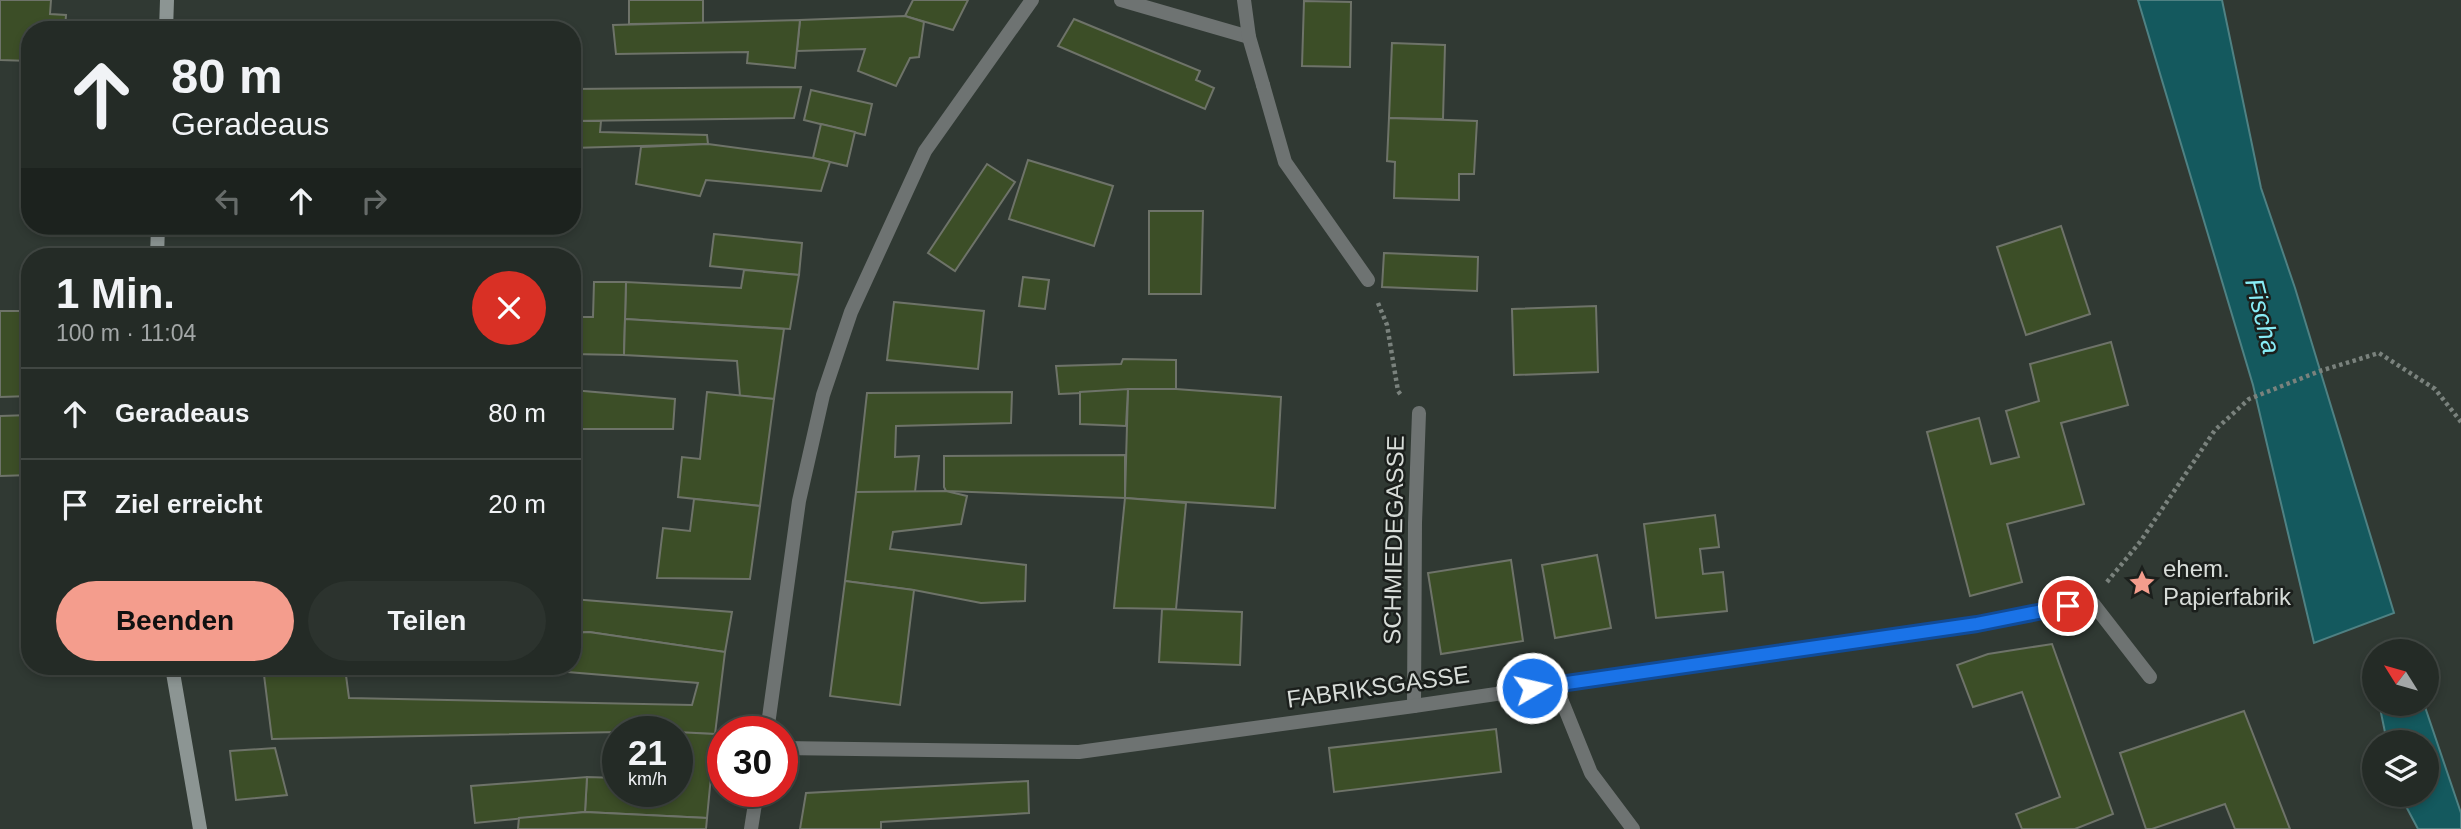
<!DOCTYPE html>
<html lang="de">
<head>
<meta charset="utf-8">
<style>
	body { margin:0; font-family:Arial,sans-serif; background:#2c332e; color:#f1f3f6; height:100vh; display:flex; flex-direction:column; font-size:26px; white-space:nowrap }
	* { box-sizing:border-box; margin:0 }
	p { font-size:23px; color:#a3a7a7 }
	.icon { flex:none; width:38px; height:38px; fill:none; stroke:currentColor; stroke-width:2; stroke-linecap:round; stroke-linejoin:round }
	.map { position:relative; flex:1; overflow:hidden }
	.drawer { position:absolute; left:21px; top:248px; width:560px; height:427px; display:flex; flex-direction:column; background:#242b26; border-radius:28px; box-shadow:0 4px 10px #0003,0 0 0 2px #414743 }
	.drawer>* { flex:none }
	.guide { position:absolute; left:21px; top:21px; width:560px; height:214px; border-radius:28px; box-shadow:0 4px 10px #0003,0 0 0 2px #414743; background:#242b26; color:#f1f3f6; overflow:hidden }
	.needle { width:46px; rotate:307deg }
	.fabs { position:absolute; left:2362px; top:639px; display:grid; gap:14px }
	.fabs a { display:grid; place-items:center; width:77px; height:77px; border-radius:50%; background:#242b26; box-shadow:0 4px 10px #0003,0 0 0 2px #414743; font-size:35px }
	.speed { position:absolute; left:602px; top:716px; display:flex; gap:14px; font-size:35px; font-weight:700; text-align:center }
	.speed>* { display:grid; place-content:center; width:91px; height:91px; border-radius:50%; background:#242b26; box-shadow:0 4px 10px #0003,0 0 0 2px #414743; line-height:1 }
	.speed small { font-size:18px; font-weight:400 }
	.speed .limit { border:10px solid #d22; background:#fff; color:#111 }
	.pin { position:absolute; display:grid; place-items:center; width:60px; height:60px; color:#fff; margin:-30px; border:4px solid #fff; border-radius:50%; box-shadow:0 2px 7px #0007 }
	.me { position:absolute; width:77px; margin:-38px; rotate:81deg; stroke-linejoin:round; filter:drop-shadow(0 0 5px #0008) }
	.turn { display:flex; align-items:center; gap:24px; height:147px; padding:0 35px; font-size:32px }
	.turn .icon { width:91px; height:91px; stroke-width:2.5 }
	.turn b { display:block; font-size:49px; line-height:60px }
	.lanes { display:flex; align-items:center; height:66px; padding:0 35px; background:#0003; justify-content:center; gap:35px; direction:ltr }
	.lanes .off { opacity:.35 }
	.round { display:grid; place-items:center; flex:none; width:74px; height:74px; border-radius:37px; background:#2c332e }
	.summary { display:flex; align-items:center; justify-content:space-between; height:119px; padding:0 35px }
	h1 { font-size:42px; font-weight:700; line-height:52px }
	.button { display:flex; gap:14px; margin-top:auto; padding:14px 35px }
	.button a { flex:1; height:80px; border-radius:42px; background:#f49d8d; color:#111; font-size:28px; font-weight:700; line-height:80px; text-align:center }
	.button a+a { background:#2c332e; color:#f1f3f6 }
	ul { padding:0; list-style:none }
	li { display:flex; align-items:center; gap:21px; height:91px; padding:0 35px; border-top:2px solid #414743 }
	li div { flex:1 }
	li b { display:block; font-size:26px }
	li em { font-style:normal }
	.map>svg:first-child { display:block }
</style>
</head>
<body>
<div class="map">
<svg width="2461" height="829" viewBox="0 0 2461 829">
	<rect width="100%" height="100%" fill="#303933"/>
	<g fill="#14595e" stroke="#4f8183" stroke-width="2">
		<polygon points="2138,0 2222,0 2261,188 2295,288 2394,613 2314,643 2253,385"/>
		<polygon points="2393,704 2424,704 2461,813 2461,829 2418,829 2400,795 2427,794 2427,742 2387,742 2380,708"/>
	</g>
	<g fill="#3c4e27" stroke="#6e7369" stroke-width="2">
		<polygon points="0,0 51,0 50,14 66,15 65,30 30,30 30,61 0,60"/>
		<polygon points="629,0 703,0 703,23 629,24"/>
		<polygon points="913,0 968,0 953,30 905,16"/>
		<polygon points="1304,1 1351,2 1350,67 1302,66"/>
		<polygon points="905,16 924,22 919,57 910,58 896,86 858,71 865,49 797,51 800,20"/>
		<polygon points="1074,19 1200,71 1196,80 1214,88 1205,109 1058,46"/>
		<polygon points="800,20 795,68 747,63 748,52 616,54 613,25"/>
		<polygon points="1392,43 1445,45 1443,119 1389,118"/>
		<polygon points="801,87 794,118 572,121 572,89"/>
		<polygon points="811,90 872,104 865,135 804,120"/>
		<polygon points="1389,118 1477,121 1474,174 1459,174 1459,200 1394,198 1395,162 1387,161"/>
		<polygon points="572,121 601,121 600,132 707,135 708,144 572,148"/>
		<polygon points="821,124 855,132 847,166 813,158"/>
		<polygon points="708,144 813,158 830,162 821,191 706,180 700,196 636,184 641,147"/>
		<polygon points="1028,160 1113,186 1094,246 1009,219"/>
		<polygon points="987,164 1015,182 955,271 928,253"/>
		<polygon points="1149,211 1203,211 1201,294 1149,294"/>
		<polygon points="2061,226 2090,314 2026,335 1997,247"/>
		<polygon points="714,234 802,243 799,275 710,266"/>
		<polygon points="1384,253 1478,257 1477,291 1382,287"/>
		<polygon points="744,270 799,275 790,329 625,319 626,282 741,288"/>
		<polygon points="1023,277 1049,280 1045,309 1019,306"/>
		<polygon points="594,282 626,282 624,355 572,354 572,317 593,317"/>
		<polygon points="894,302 984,311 978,369 887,360"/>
		<polygon points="1596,306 1598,372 1514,375 1512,309"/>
		<polygon points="0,311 30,311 30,396 0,397"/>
		<polygon points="625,319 784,329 774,399 740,396 737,361 624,355"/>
		<polygon points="2111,342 2128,405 2061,423 2084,504 2007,524 2022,582 1970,596 1927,432 1979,418 1991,464 2019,457 2006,411 2039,401 2030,364"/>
		<polygon points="1123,359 1176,360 1176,389 1059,394 1056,366 1121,364"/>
		<polygon points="1128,389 1176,389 1281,397 1275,508 1125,498"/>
		<polygon points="1128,389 1126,426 1080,424 1080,392"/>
		<polygon points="572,390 675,399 673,429 572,429"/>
		<polygon points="707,392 774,399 760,506 678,497 682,457 700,459"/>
		<polygon points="1012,392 1011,423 896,426 895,457 919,456 915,492 856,492 867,393"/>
		<polygon points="30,415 30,475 0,476 0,416"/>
		<polygon points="1125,455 1125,498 946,491 944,487 944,456"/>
		<polygon points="946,491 967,496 961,524 893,532 890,549 1026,565 1025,601 981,603 914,590 845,581 856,492"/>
		<polygon points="1125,498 1186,503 1176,609 1114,608"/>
		<polygon points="694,499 760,506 750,579 657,578 663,528 690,531"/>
		<polygon points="1715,515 1719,547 1700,549 1703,574 1723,572 1727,611 1656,618 1644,524"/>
		<polygon points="1597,555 1611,628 1555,638 1542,565"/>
		<polygon points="1511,560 1523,641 1441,654 1428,573"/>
		<polygon points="845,581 914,590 900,705 830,696"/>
		<polygon points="572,599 732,612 725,652 589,632 572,633"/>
		<polygon points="1162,609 1242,612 1240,665 1159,662"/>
		<polygon points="589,632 725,652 715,734 618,732 272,739 263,667 468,667 345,668 349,698 692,705 698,683 507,667 572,667 572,633"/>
		<polygon points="2052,644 2113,814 2075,829 2022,829 2016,814 2060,797 2022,692 1973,707 1957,665 1988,654"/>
		<polygon points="2244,711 2290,829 2235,829 2225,804 2152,829 2146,829 2120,753"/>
		<polygon points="1496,729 1501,772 1334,792 1329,748"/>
		<polygon points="677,732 715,734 707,818 585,812 587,777 618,778 618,791 677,791"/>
		<polygon points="275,748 287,795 236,800 230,751"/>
		<polygon points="587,777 585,812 475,823 471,786"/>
		<polygon points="1028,781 1029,813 881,822 881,829 800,829 806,793"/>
		<polygon points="585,812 707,818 706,829 518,829 519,818"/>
	</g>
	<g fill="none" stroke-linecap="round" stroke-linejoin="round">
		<g stroke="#7a827d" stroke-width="4.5" stroke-dasharray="3.5 3.5" stroke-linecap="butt">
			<polyline points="1378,303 1387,325 1398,391 1401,395"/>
			<polyline points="2107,582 2140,542 2215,430 2249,399 2320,371 2379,353 2435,389 2461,422"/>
		</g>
		<g stroke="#6e7372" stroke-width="14">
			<polyline points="1121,0 1249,37"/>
			<polyline points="1263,85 1285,162 1368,280"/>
			<polyline points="1977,624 2091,601 2150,677"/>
		</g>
		<g stroke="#6e7372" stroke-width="14">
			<polyline points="1244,0 1249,37 1263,85"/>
			<polyline points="1555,684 1591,773 1633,829"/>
			<polyline points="1414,706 1415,523 1419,413"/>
			<polyline points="782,748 1079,752 1414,706 1977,624"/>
		</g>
		<g stroke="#6e7372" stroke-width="14">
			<polyline points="767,732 799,501 823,395 851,312 925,151 1032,0"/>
			<polyline points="751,829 757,791"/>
		</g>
		<g stroke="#8c9593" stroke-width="14">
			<polyline points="166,30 167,0"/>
			<polyline points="157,257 158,226"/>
			<polyline points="172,667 200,829"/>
		</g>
	</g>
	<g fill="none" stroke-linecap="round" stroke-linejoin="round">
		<g stroke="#114b97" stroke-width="18">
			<polyline id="route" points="1532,688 1977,624 2068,606"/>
		</g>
		<use href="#route" stroke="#1a73e8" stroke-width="12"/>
	</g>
	<defs>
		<g id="sight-bare" transform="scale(2.1)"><path d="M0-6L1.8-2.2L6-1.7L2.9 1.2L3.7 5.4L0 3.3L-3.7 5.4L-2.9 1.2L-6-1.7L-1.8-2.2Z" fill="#f49d8d" stroke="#1b1f1c" stroke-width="2.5" paint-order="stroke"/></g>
	</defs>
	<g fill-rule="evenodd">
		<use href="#sight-bare" x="2142" y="583"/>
	</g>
	<g text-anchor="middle" stroke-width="5" stroke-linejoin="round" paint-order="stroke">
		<g font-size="24" fill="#d8ddd9" stroke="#1b1f1c">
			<text transform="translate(1394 540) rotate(-89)" y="8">SCHMIEDEGASSE</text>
			<text transform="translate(1378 687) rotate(-8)" y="8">FABRIKSGASSE</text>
		</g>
		<g font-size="24" fill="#d8ddd9" stroke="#1b1f1c" text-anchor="start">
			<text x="2163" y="577">ehem.<tspan x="2163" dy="28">Papierfabrik</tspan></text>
		</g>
		<g font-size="26" font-style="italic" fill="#88edf6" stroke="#1b1f1c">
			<text transform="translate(2263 316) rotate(76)" y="9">Fischa</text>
		</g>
	</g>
</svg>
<div class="fabs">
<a><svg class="needle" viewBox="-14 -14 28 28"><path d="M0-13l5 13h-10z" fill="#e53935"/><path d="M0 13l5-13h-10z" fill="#a3a7a7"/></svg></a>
<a><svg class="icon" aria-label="layers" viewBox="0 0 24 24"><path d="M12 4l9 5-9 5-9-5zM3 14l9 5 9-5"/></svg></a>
</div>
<div class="speed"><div>21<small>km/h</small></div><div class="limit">30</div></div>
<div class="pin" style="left:2068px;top:606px;background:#d93025"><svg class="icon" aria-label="arrive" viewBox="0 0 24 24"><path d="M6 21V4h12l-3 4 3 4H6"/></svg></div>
<svg class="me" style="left:1532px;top:688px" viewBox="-20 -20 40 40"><circle r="17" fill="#1a73e8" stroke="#fff" stroke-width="3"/><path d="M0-11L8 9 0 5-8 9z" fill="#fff"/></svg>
<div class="guide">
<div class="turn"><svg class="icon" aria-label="ahead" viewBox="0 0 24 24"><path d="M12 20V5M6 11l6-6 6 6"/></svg><div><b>80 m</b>Geradeaus</div></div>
<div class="lanes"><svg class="icon off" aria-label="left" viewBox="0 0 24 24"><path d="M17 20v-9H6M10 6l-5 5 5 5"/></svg><svg class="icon" aria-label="ahead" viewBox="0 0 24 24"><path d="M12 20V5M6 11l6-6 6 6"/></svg><svg class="icon off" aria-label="right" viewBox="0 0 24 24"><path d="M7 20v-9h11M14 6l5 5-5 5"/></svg></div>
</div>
<section class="drawer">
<div class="summary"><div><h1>1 Min.</h1><p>100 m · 11:04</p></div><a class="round" style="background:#d93025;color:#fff"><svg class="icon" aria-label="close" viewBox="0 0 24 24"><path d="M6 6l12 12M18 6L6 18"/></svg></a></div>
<ul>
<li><svg class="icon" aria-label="ahead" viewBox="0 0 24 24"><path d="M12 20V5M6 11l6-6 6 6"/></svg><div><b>Geradeaus</b></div><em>80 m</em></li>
<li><svg class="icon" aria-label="arrive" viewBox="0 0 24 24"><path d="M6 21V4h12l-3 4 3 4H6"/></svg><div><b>Ziel erreicht</b></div><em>20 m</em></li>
</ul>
<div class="button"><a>Beenden</a><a>Teilen</a></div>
</section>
</div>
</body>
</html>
